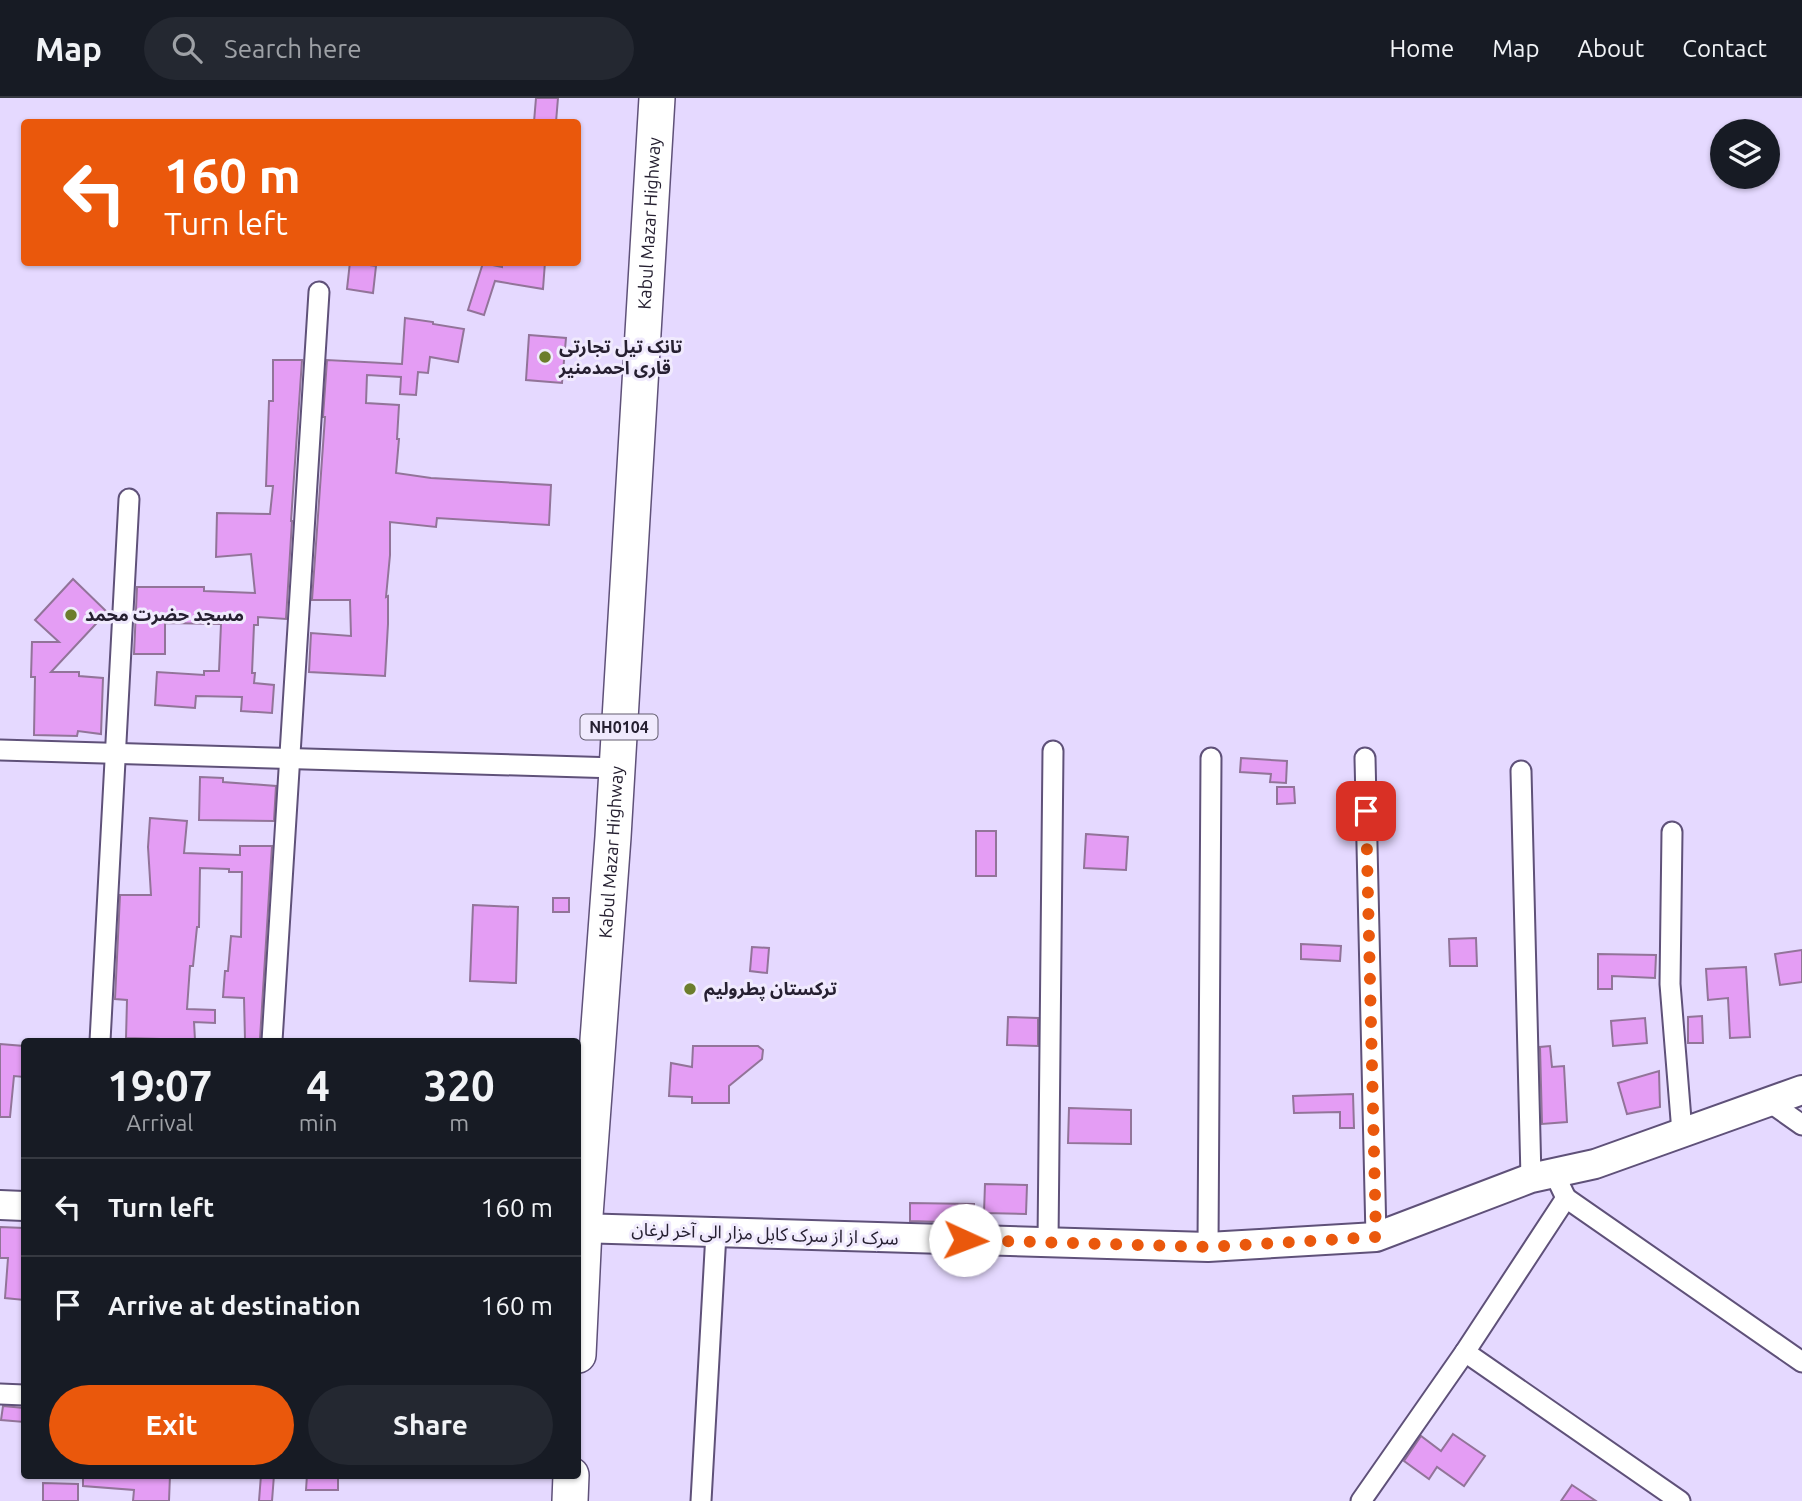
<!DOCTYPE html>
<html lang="en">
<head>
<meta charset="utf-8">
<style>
	body { margin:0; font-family:Ubuntu,"Noto Sans Arabic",sans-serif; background:#242831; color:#f1f3f6; height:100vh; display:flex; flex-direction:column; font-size:26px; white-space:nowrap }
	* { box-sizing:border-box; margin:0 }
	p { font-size:23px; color:#9ea1a6 }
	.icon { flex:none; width:38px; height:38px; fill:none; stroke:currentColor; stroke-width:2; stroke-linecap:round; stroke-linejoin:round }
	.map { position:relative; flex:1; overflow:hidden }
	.sheet { position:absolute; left:21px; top:940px; width:560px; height:441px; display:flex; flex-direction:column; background:#171b24; border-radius:7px; box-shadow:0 2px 5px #0004 }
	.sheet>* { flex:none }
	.top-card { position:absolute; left:21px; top:21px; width:560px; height:147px; border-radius:7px; box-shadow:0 2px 5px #0004; background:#ea580c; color:#fff; overflow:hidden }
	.fabs { position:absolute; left:1710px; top:21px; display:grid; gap:14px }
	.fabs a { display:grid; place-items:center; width:70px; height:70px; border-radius:50%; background:#171b24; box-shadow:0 2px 5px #0004; font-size:35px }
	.pin { position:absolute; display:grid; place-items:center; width:60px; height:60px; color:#fff; margin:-30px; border-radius:14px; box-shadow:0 4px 10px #0006 }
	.me { position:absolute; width:77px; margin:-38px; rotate:92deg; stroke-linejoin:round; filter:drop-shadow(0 0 5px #0008) }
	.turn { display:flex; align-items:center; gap:24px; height:147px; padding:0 28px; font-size:32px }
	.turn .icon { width:91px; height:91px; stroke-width:2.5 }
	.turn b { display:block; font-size:49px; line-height:60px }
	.eta { display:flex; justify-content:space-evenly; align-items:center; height:119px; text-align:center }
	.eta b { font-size:42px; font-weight:700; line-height:49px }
	.button { display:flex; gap:14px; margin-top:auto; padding:14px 28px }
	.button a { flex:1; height:80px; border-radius:42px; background:#ea580c; color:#fff; font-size:28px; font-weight:700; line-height:80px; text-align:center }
	.button a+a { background:#242831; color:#f1f3f6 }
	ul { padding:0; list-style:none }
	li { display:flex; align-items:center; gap:21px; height:98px; padding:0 28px; border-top:2px solid #363941 }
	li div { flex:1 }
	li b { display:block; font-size:26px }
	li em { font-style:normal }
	header { display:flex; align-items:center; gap:42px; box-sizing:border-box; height:98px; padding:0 35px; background:#171b24; border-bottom:2px solid #363941 }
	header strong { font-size:33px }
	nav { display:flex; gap:38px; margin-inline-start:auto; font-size:24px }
	.search { width:490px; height:63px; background:#242831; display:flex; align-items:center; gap:18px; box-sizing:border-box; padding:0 24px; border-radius:38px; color:#9ea1a6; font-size:26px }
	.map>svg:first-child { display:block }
</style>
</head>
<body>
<header>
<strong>Map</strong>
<div class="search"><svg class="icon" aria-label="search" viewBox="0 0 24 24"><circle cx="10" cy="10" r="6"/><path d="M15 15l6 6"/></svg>Search here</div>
<nav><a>Home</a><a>Map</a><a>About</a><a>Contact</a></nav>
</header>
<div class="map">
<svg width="1802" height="1403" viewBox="0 0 1802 1403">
	<rect width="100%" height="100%" fill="#e5d9ff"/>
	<g fill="#e49df4" stroke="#927499" stroke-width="2">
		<polygon points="536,0 558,0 556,24 534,24"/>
		<polygon points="350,164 376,168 373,195 347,191"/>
		<polygon points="502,164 545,164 543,191 495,183 484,217 468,212 483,165 502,169"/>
		<polygon points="405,220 433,224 433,226 464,231 458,264 430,259 428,275 418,274 416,297 400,296 401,279 367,277 366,305 399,307 397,341 399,341 396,375 431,380 551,387 549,427 437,420 436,429 390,424 390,457 386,499 388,498 388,526 385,578 309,574 311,535 351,538 350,502 312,502 325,319 323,319 327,262 402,266"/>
		<polygon points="529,237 566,240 562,285 526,282"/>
		<polygon points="273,262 302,262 291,423 292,423 286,521 258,519 258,527 254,527 252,575 255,575 254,585 274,587 272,615 241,613 242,599 196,598 195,610 155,607 157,574 204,577 204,573 219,573 221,526 165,525 165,556 134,556 137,489 204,489 204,493 255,495 251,456 216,459 217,415 270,416 273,388 266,388 269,303 273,303"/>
		<polygon points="73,481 107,514 51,574 79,574 79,578 103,580 101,636 78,633 77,638 34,637 35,579 31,579 32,544 59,544 35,522"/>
		<polygon points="1241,660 1287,663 1286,685 1270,684 1271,676 1240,674"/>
		<polygon points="200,679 223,680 223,684 276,688 274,723 199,722"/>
		<polygon points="1277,689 1294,689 1295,705 1277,706"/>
		<polygon points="150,720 187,723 184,755 240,757 240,748 272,748 260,941 245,941 244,900 223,899 225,873 228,873 231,838 241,839 242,774 229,774 229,771 200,770 199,829 197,829 193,868 190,868 187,911 215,912 215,925 194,924 195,942 126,940 127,902 115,901 120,797 151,797 148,749"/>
		<rect x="976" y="733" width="20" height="45"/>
		<polygon points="1086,736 1128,739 1126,772 1084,770"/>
		<rect x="553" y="800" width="16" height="14"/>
		<polygon points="473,807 518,809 516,885 470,883"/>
		<polygon points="1476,840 1477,868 1450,868 1449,841"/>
		<polygon points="1301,846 1341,848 1340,863 1301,861"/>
		<polygon points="752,849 769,850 767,875 750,873"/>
		<polygon points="1802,852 1802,884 1780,887 1775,856"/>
		<polygon points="1598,856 1656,857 1655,880 1612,878 1612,891 1598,891"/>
		<polygon points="1746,869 1750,939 1730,940 1728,900 1708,902 1706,871"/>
		<polygon points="1702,918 1703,945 1688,945 1688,919"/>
		<polygon points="1008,919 1038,920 1038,948 1007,947"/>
		<polygon points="1645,920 1647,945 1613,948 1611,923"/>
		<polygon points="0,946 24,948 24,979 14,978 10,1019 0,1019"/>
		<polygon points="693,948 758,948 763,952 762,961 729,988 729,1005 692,1005 692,999 669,998 671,965 692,969"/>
		<polygon points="1550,948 1552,969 1564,968 1567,1024 1542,1026 1540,949"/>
		<polygon points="1659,973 1660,1009 1627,1016 1618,985"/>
		<polygon points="1353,996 1354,1030 1340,1030 1340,1014 1294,1015 1293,998"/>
		<polygon points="1069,1010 1131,1012 1131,1046 1068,1045"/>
		<polygon points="985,1086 1027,1087 1026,1116 984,1115"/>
		<polygon points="910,1105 974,1106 974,1125 910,1123"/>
		<polygon points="0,1129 24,1130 24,1202 5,1200 8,1160 0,1160"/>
		<polygon points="3,1308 24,1310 24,1324 1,1322"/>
		<polygon points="1453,1336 1485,1358 1464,1388 1437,1369 1429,1381 1404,1363 1421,1338 1441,1353"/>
		<polygon points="83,1377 170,1377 169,1403 133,1403 134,1392 83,1388"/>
		<polygon points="261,1377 274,1377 272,1403 259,1403"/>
		<polygon points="307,1377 338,1377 338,1392 306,1392"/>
		<polygon points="43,1385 78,1386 78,1403 43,1403"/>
		<polygon points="1572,1387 1596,1403 1561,1403"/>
	</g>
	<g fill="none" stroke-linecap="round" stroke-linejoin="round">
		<g stroke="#5f5179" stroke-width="23">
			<g id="street">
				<polyline points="0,652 617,670"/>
				<polyline points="1365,660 1376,1139"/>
				<polyline points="1521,673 1531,1080"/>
				<polyline points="1672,734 1670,886 1682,1034"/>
				<polyline points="100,943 129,401"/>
				<polyline points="272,943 319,194"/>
				<polyline points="1768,1003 1802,1027"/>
				<polyline points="1566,1100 1802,1264"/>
				<polyline points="1048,1144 1053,653"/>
				<polyline points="1208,1149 1211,660"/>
				<polyline points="1465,1254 1680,1403"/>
				<polyline points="0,1296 24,1297"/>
				<polyline points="701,1403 716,1135"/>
				<polyline points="1361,1403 1465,1254 1566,1100 1554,1075"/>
			</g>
		</g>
		<g stroke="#5f5179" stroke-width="32">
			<g id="secondary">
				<polyline points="0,1107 24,1108"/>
				<polyline points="578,1130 1208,1149 1376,1139 1531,1080 1595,1066 1802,992"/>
			</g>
		</g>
		<g stroke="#5f5179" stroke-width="38">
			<g id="highway">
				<path id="s1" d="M 578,1257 L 584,1131 L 613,739 L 657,0"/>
				<polyline points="570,1403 571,1377"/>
			</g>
		</g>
		<use href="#street" stroke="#fff" stroke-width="19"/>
		<use href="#secondary" stroke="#fff" stroke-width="28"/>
		<use href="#highway" stroke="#fff" stroke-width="35"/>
	</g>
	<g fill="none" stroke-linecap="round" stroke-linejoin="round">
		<polyline stroke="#ea580c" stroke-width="12" stroke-dasharray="0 21.6" points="965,1142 1208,1149 1376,1139 1366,713"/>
	</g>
	<g fill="#6c7d2c" stroke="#f0eafd" stroke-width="2.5">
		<circle cx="545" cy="259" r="7"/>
		<circle cx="71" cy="517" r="7"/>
		<circle cx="690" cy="891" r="7"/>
	</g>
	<g text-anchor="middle" stroke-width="6" stroke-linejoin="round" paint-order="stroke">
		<rect fill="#f0eafd" stroke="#635d6e" stroke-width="2" x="580.5" y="616.5" width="77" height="25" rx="5"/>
		<g font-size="16" font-weight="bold" fill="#262031">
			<text x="619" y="635">NH0104</text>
		</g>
		<g font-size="18" fill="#262031" stroke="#f0eafd">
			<text dy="6" stroke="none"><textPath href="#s1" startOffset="1134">Kabul Mazar Highway</textPath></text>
			<text dy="6" stroke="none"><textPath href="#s1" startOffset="504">Kabul Mazar Highway</textPath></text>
			<text transform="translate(765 1136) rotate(2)" y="6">سرک از از سرک کابل مزار الی آخر لرغان</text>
		</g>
		<g font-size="18" font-weight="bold" fill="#262031" stroke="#f0eafd" text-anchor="start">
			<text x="559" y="255">تانک تیل تجارتی<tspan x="559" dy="21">قاری احمدمنیر</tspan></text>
			<text x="85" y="523">مسجد حضرت محمد</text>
			<text x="704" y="897">ترکستان پطرولیم</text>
		</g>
	</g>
</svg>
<div class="fabs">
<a><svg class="icon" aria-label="layers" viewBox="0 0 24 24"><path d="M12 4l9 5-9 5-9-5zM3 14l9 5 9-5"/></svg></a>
</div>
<div class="pin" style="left:1366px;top:713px;background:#d93025"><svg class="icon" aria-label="arrive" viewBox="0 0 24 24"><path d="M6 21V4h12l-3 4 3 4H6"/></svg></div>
<svg class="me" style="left:965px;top:1142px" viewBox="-20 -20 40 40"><circle r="19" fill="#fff"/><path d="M0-13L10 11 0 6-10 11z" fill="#ea580c"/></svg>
<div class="top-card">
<div class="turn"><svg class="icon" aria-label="left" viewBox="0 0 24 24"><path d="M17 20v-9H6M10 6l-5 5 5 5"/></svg><div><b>160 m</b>Turn left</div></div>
</div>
<section class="sheet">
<div class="eta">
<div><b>19:07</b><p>Arrival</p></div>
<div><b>4</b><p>min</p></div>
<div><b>320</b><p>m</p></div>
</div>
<ul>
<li><svg class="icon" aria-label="left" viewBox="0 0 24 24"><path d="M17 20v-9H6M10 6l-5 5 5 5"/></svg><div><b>Turn left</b></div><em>160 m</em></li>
<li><svg class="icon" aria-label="arrive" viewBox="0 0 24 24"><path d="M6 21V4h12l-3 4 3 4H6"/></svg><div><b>Arrive at destination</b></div><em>160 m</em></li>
</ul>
<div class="button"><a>Exit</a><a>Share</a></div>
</section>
</div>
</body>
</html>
